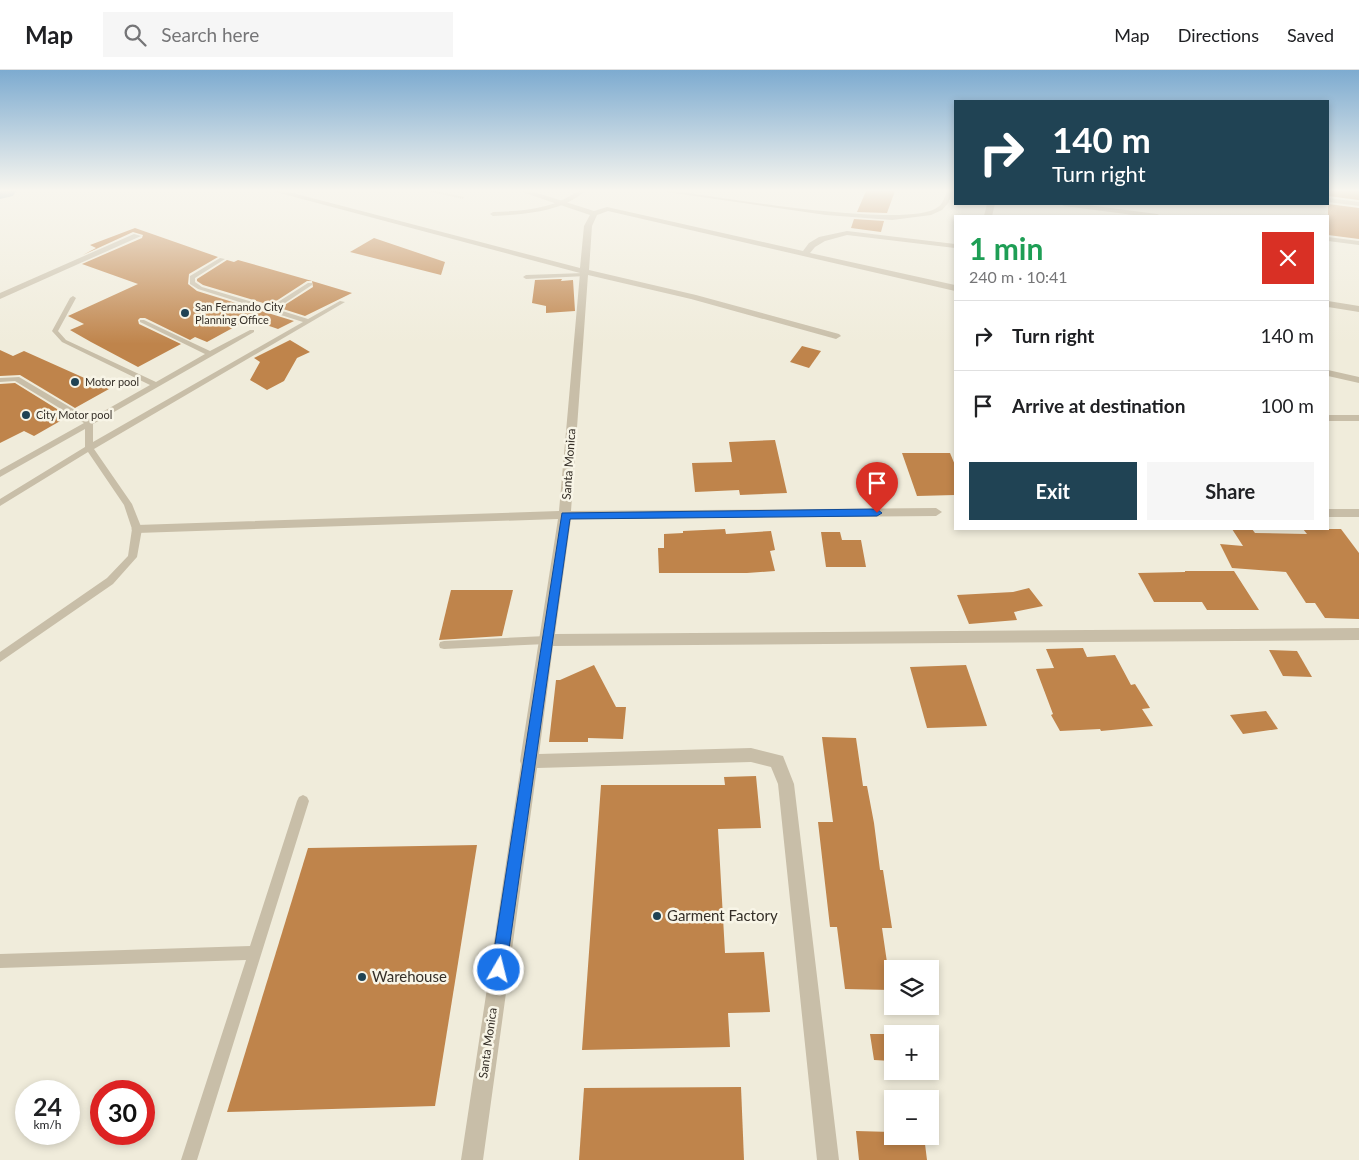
<!DOCTYPE html>
<html lang="en">
<head>
<meta charset="utf-8">
<style>
	body { margin:0; font-family:Lato,sans-serif; background:#f6f6f6; color:#202124; height:100vh; display:flex; flex-direction:column; font-size:19px; white-space:nowrap }
	* { box-sizing:border-box; margin:0 }
	p { font-size:16px; color:#757577 }
	.icon { flex:none; width:28px; height:28px; fill:none; stroke:currentColor; stroke-width:2; stroke-linecap:round; stroke-linejoin:round }
	.map { position:relative; flex:1; overflow:hidden }
	.details { position:absolute; left:954px; top:145px; width:375px; height:315px; display:flex; flex-direction:column; background:#fff; border-radius:0px; box-shadow:0 2px 8px #0003 }
	.details>* { flex:none }
	.top-card { position:absolute; left:954px; top:30px; width:375px; height:105px; border-radius:0px; box-shadow:0 2px 8px #0003; background:#204354; color:#fff; overflow:hidden }
	.tools { position:absolute; left:884px; top:890px; display:grid; gap:10px }
	.tools a { display:grid; place-items:center; width:55px; height:55px; border-radius:0px; background:#fff; box-shadow:0 2px 8px #0003; font-size:25px }
	.speed { position:absolute; left:15px; top:1010px; display:flex; gap:10px; font-size:25px; font-weight:700; text-align:center }
	.speed>* { display:grid; place-content:center; width:65px; height:65px; border-radius:50%; background:#fff; box-shadow:0 2px 8px #0003; line-height:1 }
	.speed small { font-size:12px; font-weight:400 }
	.speed .limit { border:8px solid #d22; background:#fff; color:#111 }
	.pin { position:absolute; display:grid; place-items:center; width:42px; height:42px; color:#fff; margin:-51px -21px; border-radius:50% 50% 50% 0; rotate:-45deg; box-shadow:0 0 5px #0007 }
	.pin .icon { rotate:45deg }
	.me { position:absolute; width:55px; margin:-28px; rotate:8deg; stroke-linejoin:round; filter:drop-shadow(0 0 4px #0008) }
	.turn { display:flex; align-items:center; gap:18px; height:105px; padding:0 15px; font-size:22px }
	.turn .icon { width:65px; height:65px; stroke-width:2.5 }
	.turn b { display:block; font-size:35px; line-height:42px }
	.round { display:grid; place-items:center; flex:none; width:52px; height:52px; border-radius:0px; background:#f6f6f6 }
	.summary { display:flex; align-items:center; justify-content:space-between; height:85px; padding:0 15px }
	h1 { font-size:30px; font-weight:700; line-height:38px; color:#1e9e55 }
	.action { display:flex; gap:10px; margin-top:auto; padding:10px 15px }
	.action a { flex:1; height:58px; border-radius:0px; background:#204354; color:#fff; font-size:20px; font-weight:700; line-height:58px; text-align:center }
	.action a+a { background:#f6f6f6; color:#202124 }
	ul { padding:0; list-style:none }
	li { display:flex; align-items:center; gap:15px; height:70px; padding:0 15px; border-top:1px solid #e0e0e0 }
	li div { flex:1 }
	li b { display:block; font-size:19px }
	li em { font-style:normal }
	header { display:flex; align-items:center; gap:30px; box-sizing:border-box; height:70px; padding:0 25px; background:#fff; border-bottom:1px solid #e0e0e0 }
	header strong { font-size:24px }
	nav { display:flex; gap:28px; margin-inline-start:auto; font-size:18px }
	.search { width:350px; height:45px; background:#f6f6f6; display:flex; align-items:center; gap:12px; box-sizing:border-box; padding:0 18px; border-radius:0px; color:#757577; font-size:19px }
	.map>svg:first-child { display:block }
</style>
</head>
<body>
<header>
<strong>Map</strong>
<div class="search"><svg class="icon" aria-label="search" viewBox="0 0 24 24"><circle cx="10" cy="10" r="6"/><path d="M15 15l6 6"/></svg>Search here</div>
<nav><a>Map</a><a>Directions</a><a>Saved</a></nav>
</header>
<div class="map">
<svg width="1359" height="1090" viewBox="0 0 1359 1090">
	<rect width="100%" height="100%" fill="#f0ecdb"/>
	<g fill="none" stroke-linecap="round" stroke-linejoin="round">
		<polygon fill="#7c9dac" fill-rule="evenodd" points="0,121 16,121 13,126 0,129"/>
	</g>
	<g fill="#bf844b">
		<polygon points="866,121 895,121 887,143 857,142"/>
		<polygon points="1328,121 1359,121 1359,130 1328,126"/>
		<polygon points="1328,134 1359,138 1359,169 1328,165"/>
		<polygon points="854,149 884,151 881,162 851,158"/>
		<polygon points="135,158 218,187 189,204 188,214 197,221 294,251 278,259 249,249 207,272 195,267 190,270 145,248 140,248 138,250 139,254 181,274 138,297 91,272 70,260 84,254 68,246 138,214 82,194 142,168 143,165 133,162 83,185 96,178 90,175"/>
		<polygon points="374,168 445,192 441,205 350,182"/>
		<polygon points="227,190 234,192 238,190 312,211 307,211 270,235 203,215 197,211 197,209"/>
		<polygon points="562,209 561,211 573,210 575,241 546,243 546,236 532,233 535,210"/>
		<polygon points="312,211 352,223 305,246 280,238 313,217"/>
		<polygon points="290,270 310,282 297,288 284,311 267,320 250,310 260,292 254,288"/>
		<polygon points="802,276 821,281 809,298 790,292"/>
		<polygon points="0,280 13,286 24,281 109,319 75,338 20,305 0,306"/>
		<polygon points="15,313 65,344 58,348 62,350 34,366 24,361 0,373 0,314"/>
		<polygon points="775,370 787,423 740,425 739,420 695,422 692,393 732,392 729,372"/>
		<polygon points="902,383 950,383 955,395 955,425 917,426"/>
		<polygon points="725,459 726,464 771,461 775,480 770,481 775,501 747,503 659,503 658,478 664,478 664,464 683,463 683,461"/>
		<polygon points="1232,459 1252,459 1255,463 1307,464 1303,459 1341,459 1359,483 1359,549 1325,548 1315,533 1306,533 1286,502 1232,498 1220,474 1243,476"/>
		<polygon points="821,462 840,462 842,470 861,470 866,497 826,497"/>
		<polygon points="1185,501 1234,501 1259,540 1207,540 1202,532 1154,532 1138,503 1185,502"/>
		<polygon points="1029,518 1043,536 1014,542 1017,550 969,554 957,525 1013,522"/>
		<polygon points="451,520 513,520 502,566 439,570"/>
		<polygon points="1083,578 1087,587 1115,585 1131,615 1135,614 1150,638 1142,639 1153,656 1101,661 1100,659 1060,661 1051,645 1053,644 1036,599 1054,598 1046,579"/>
		<polygon points="1269,580 1297,581 1312,607 1283,606"/>
		<polygon points="594,595 616,637 626,637 623,669 588,668 588,672 549,672 556,610 560,610"/>
		<polygon points="966,595 987,656 927,658 910,597"/>
		<polygon points="1266,641 1278,659 1243,664 1230,645"/>
		<polygon points="822,667 856,668 863,716 867,716 874,753 880,800 883,800 892,858 882,858 891,920 845,919 837,857 830,857 818,752 833,752"/>
		<polygon points="756,706 761,758 718,759 725,883 764,882 770,942 728,943 730,977 582,980 601,715 725,715 724,707"/>
		<polygon points="477,775 435,1036 227,1042 308,778"/>
		<polygon points="870,964 892,964 892,991 874,990"/>
		<polygon points="741,1017 744,1090 579,1090 584,1018"/>
		<polygon points="856,1061 892,1062 892,1066 924,1066 927,1090 859,1090"/>
	</g>
	<g fill="none" stroke-linecap="round" stroke-linejoin="round">
		<polyline stroke="#b3a992" stroke-width="2" stroke-dasharray="1 1" stroke-linecap="butt" points="431,121 464,128"/>
		<g fill="#c8bea8" fill-rule="evenodd">
			<path d="M 578,121 L 585,121 C 560,143 524,144 493,146 L 490,144 L 493,142 C 523,141 553,139 578,121 Z"/>
			<path d="M 660,121 L 675,121 C 718,127 910,160 938,137 C 943,134 945,126 947,121 L 953,121 L 948,133 L 942,140 L 931,145 L 892,150 L 826,145 Z"/>
			<polygon points="220,188 225,189 195,208 195,212 202,217 270,237 308,213 312,213 312,215 276,239 308,249 340,231 345,232 94,379 132,434 142,459 137,487 113,514 0,592 0,582 107,508 128,486 132,459 124,435 88,382 0,436 0,429 85,377 85,359 0,407 0,400 84,353 15,311 0,312 0,308 19,307 90,349 150,315 62,272 52,261 70,228 73,226 76,228 58,261 66,270 156,312 205,284 140,252 140,250 144,250 210,281 250,260 254,260 254,262 93,354 93,372 303,252 198,219 190,214 190,206"/>
			<polygon points="584,203 587,205 586,206 526,209 523,207 526,205"/>
			<polygon points="546,566 550,567 551,570 550,573 546,574 444,579 440,578 439,575 440,572 444,571"/>
			<polygon points="303,725 307,727 309,731 197,1090 181,1090 246,890 0,898 0,884 250,876 297,731 299,727"/>
		</g>
		<g fill="#c8bea8" fill-rule="evenodd">
			<polygon points="272,121 285,121 580,198 584,156 590,145 519,121 531,121 594,141 607,137 803,181 809,173 819,167 847,161 955,174 955,178 847,165 825,171 815,177 810,183 955,215 955,221 608,141 597,145 592,156 589,200 696,225 839,264 841,266 836,269 691,229 588,205 571,441 936,438 942,442 936,446 571,449 555,564 1359,558 1359,570 553,576 539,684 751,678 783,686 794,714 839,1090 817,1090 778,714 771,697 751,692 537,698 483,1090 461,1090 521,694 520,691 558,449 137,463 131,459 137,455 559,441 580,203"/>
			<polygon points="1328,128 1359,132 1359,136 1328,132"/>
			<polygon points="987,134 995,134 992,146 984,146"/>
			<polygon points="1060,134 1080,134 1157,144 1161,146 1141,146 1064,136"/>
			<polygon points="134,164 141,166 0,229 0,223"/>
			<polygon points="1328,167 1359,171 1359,175 1328,171"/>
			<polygon points="1328,231 1359,236 1359,242 1328,237"/>
			<polygon points="1328,300 1359,307 1359,313 1328,306"/>
			<rect x="1328" y="345" width="31" height="6"/>
			<rect x="1328" y="439" width="31" height="8"/>
		</g>
	</g>
	<linearGradient id="sky" x2="0" y2="1"><stop stop-color="#7dabd0"/><stop offset="0.44" stop-color="#f8f6ef"/><stop offset="1" stop-color="#f8f6ef" stop-opacity="0"/></linearGradient>
	<rect width="1359" height="274" fill="url(#sky)"/>
	<polygon fill="#1a73e8" stroke="#114b97" points="877,439 882,443 877,446 570,449 506,900 504,906 499,908 493,906 491,900 562,443"/>
	<g fill="#204354" stroke="#f8f5e7" stroke-width="2">
		<circle cx="185" cy="243" r="5"/>
		<circle cx="75" cy="312" r="5"/>
		<circle cx="26" cy="345" r="5"/>
		<circle cx="657" cy="846" r="5"/>
		<circle cx="362" cy="907" r="5"/>
	</g>
	<g text-anchor="middle" stroke-width="5" stroke-linejoin="round" paint-order="stroke">
		<g font-size="11" fill="#352f28" stroke="#f8f5e7" text-anchor="start">
			<text x="195" y="241">San Fernando City<tspan x="195" dy="13">Planning Office</tspan></text>
			<text x="85" y="316">Motor pool</text>
			<text x="36" y="349">City Motor pool</text>
		</g>
		<g font-size="12" fill="#352f28" stroke="#f8f5e7">
			<text transform="translate(569 394) rotate(-86)" y="4">Santa Monica</text>
			<text transform="translate(488 973) rotate(-82)" y="4">Santa Monica</text>
		</g>
		<g font-size="15" fill="#352f28" stroke="#f8f5e7" text-anchor="start">
			<text x="667" y="851">Garment Factory</text>
			<text x="372" y="912">Warehouse</text>
		</g>
	</g>
</svg>
<div class="tools">
<a><svg class="icon" aria-label="layers" viewBox="0 0 24 24"><path d="M12 4l9 5-9 5-9-5zM3 14l9 5 9-5"/></svg></a>
<a>+</a>
<a>−</a>
</div>
<div class="speed"><div>24<small>km/h</small></div><div class="limit">30</div></div>
<div class="pin" style="left:877px;top:443px;background:#d93025"><svg class="icon" aria-label="arrive" viewBox="0 0 24 24"><path d="M6 21V4h12l-3 4 3 4H6"/></svg></div>
<svg class="me" style="left:499px;top:900px" viewBox="-20 -20 40 40"><circle r="17" fill="#1a73e8" stroke="#fff" stroke-width="3"/><path d="M0-11L8 9 0 5-8 9z" fill="#fff"/></svg>
<div class="top-card">
<div class="turn"><svg class="icon" aria-label="right" viewBox="0 0 24 24"><path d="M7 20v-9h11M14 6l5 5-5 5"/></svg><div><b>140 m</b>Turn right</div></div>
</div>
<section class="details">
<div class="summary"><div><h1>1 min</h1><p>240 m · 10:41</p></div><a class="round" style="background:#d93025;color:#fff"><svg class="icon" aria-label="close" viewBox="0 0 24 24"><path d="M6 6l12 12M18 6L6 18"/></svg></a></div>
<ul>
<li><svg class="icon" aria-label="right" viewBox="0 0 24 24"><path d="M7 20v-9h11M14 6l5 5-5 5"/></svg><div><b>Turn right</b></div><em>140 m</em></li>
<li><svg class="icon" aria-label="arrive" viewBox="0 0 24 24"><path d="M6 21V4h12l-3 4 3 4H6"/></svg><div><b>Arrive at destination</b></div><em>100 m</em></li>
</ul>
<div class="action"><a>Exit</a><a>Share</a></div>
</section>
</div>
</body>
</html>
